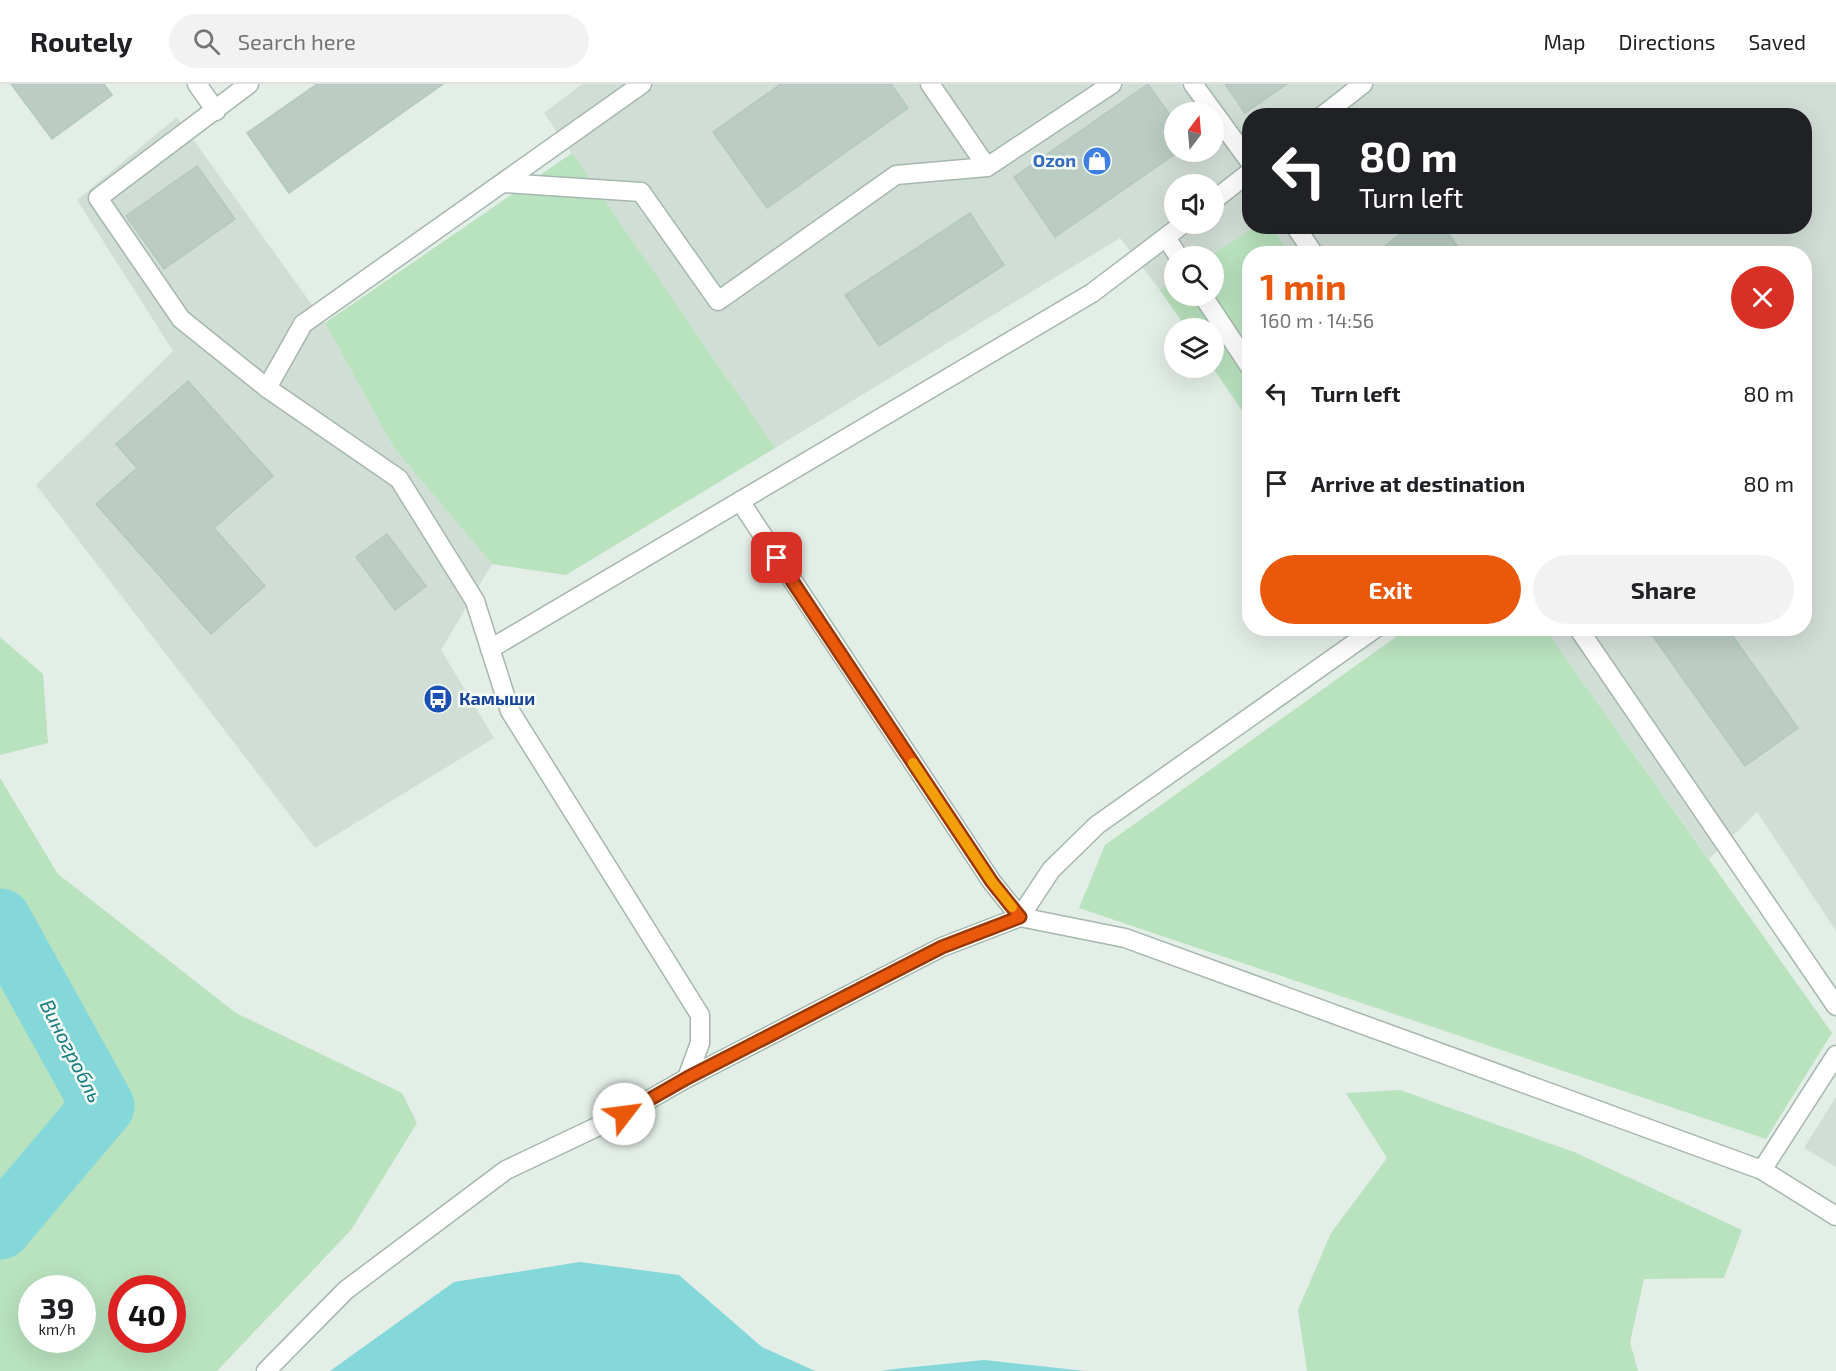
<!DOCTYPE html>
<html lang="en">
<head>
<meta charset="utf-8">
<style>
	body { margin:0; font-family:"Exo 2",sans-serif; background:#f2f2f2; color:#202124; height:100vh; display:flex; flex-direction:column; font-size:22px; white-space:nowrap }
	* { box-sizing:border-box; margin:0 }
	p { font-size:20px; color:#757577 }
	.icon { flex:none; width:33px; height:33px; fill:none; stroke:currentColor; stroke-width:2; stroke-linecap:round; stroke-linejoin:round }
	.map { position:relative; flex:1; overflow:hidden }
	.sheet { position:absolute; left:1242px; top:162px; width:570px; height:390px; display:flex; flex-direction:column; background:#fff; border-radius:24px; box-shadow:0 6px 24px #0002 }
	.sheet>* { flex:none }
	.top-card { position:absolute; left:1242px; top:24px; width:570px; height:126px; border-radius:24px; box-shadow:0 6px 24px #0002; background:#202124; color:#fff; overflow:hidden }
	.needle { width:39px; rotate:16deg }
	.fabs { position:absolute; left:1164px; top:18px; display:grid; gap:12px }
	.fabs a { display:grid; place-items:center; width:60px; height:60px; border-radius:50%; background:#fff; box-shadow:0 6px 24px #0002; font-size:30px }
	.speed { position:absolute; left:18px; top:1191px; display:flex; gap:12px; font-size:30px; font-weight:700; text-align:center }
	.speed>* { display:grid; place-content:center; width:78px; height:78px; border-radius:50%; background:#fff; box-shadow:0 6px 24px #0002; line-height:1 }
	.speed small { font-size:15px; font-weight:400 }
	.speed .limit { border:9px solid #d22; background:#fff; color:#111 }
	.pin { position:absolute; display:grid; place-items:center; width:51px; height:51px; color:#fff; margin:-26px; border-radius:12px; box-shadow:0 3px 9px #0006 }
	.me { position:absolute; width:66px; margin:-33px; rotate:60deg; stroke-linejoin:round; filter:drop-shadow(0 0 4px #0008) }
	.turn { display:flex; align-items:center; gap:21px; height:126px; padding:0 18px; font-size:27px }
	.turn .icon { width:78px; height:78px; stroke-width:2.5 }
	.turn b { display:block; font-size:42px; line-height:51px }
	.round { display:grid; place-items:center; flex:none; width:63px; height:63px; border-radius:32px; background:#f2f2f2 }
	.overview { display:flex; align-items:center; justify-content:space-between; height:102px; padding:0 18px }
	h1 { font-size:36px; font-weight:700; line-height:45px; color:#ea580c }
	.button { display:flex; gap:12px; margin-top:auto; padding:12px 18px }
	.button a { flex:1; height:69px; border-radius:36px; background:#ea580c; color:#fff; font-size:24px; font-weight:700; line-height:69px; text-align:center }
	.button a+a { background:#f2f2f2; color:#202124 }
	ul { padding:0; list-style:none }
	li { display:flex; align-items:center; gap:18px; height:90px; padding:0 18px }
	li div { flex:1 }
	li b { display:block; font-size:22px }
	li em { font-style:normal }
	header { display:flex; align-items:center; gap:36px; box-sizing:border-box; height:84px; padding:0 30px; background:#fff; border-bottom:2px solid #e0e0e0 }
	header strong { font-size:28px }
	nav { display:flex; gap:33px; margin-inline-start:auto; font-size:21px }
	.search { width:420px; height:54px; background:#f2f2f2; display:flex; align-items:center; gap:15px; box-sizing:border-box; padding:0 21px; border-radius:33px; color:#757577; font-size:22px }
	.map>svg:first-child { display:block }
</style>
</head>
<body>
<header>
<strong>Routely</strong>
<div class="search"><svg class="icon" aria-label="search" viewBox="0 0 24 24"><circle cx="10" cy="10" r="6"/><path d="M15 15l6 6"/></svg>Search here</div>
<nav><a>Map</a><a>Directions</a><a>Saved</a></nav>
</header>
<div class="map">
<svg width="1836" height="1287" viewBox="0 0 1836 1287">
	<rect width="100%" height="100%" fill="#e3eee7"/>
	<g fill="#d1ded6" fill-rule="evenodd">
		<path d="M 582,0 L 1836,0 L 1836,847 L 1757,728 L 1709,775 L 1545,545 L 1804,544 L 1804,170 L 1290,169 L 1271,143 L 1804,142 L 1804,32 L 1250,32 L 1250,142 L 1255,143 L 1210,172 L 1174,172 L 1174,196 L 1160,206 L 1120,154 L 775,364 L 544,29 ZM 1174,28 L 1214,28 L 1214,68 L 1174,68 ZM 1174,100 L 1214,100 L 1214,140 L 1174,140 Z"/>
		<polygon points="177,33 325,239 394,364 492,480 441,566 494,654 315,764 36,401 173,267 77,116"/>
		<polygon points="1836,1013 1836,1083 1804,1064"/>
	</g>
	<g fill="#b9e2be" fill-rule="evenodd">
		<polygon points="572,69 775,364 566,491 492,480 394,364 325,239"/>
		<polygon points="1255,143 1271,143 1290,169 1250,170 1249,337 1213,284 1214,244 1186,244 1160,206 1174,196 1174,212 1214,212 1214,172 1210,172"/>
		<polygon points="1407,545 1545,545 1832,949 1766,1055 1079,824 1105,761"/>
		<polygon points="0,553 43,590 48,659 0,671"/>
		<path d="M 0,694 L 58,790 L 236,929 L 402,1009 L 417,1039 L 351,1146 L 217,1287 L 0,1287 ZM 32,1204 L 82,1204 L 82,1256 L 32,1256 ZM 122,1204 L 172,1204 L 172,1256 L 122,1256 Z"/>
		<polygon points="1400,1006 1574,1068 1742,1146 1724,1194 1644,1195 1630,1258 1638,1287 1307,1287 1298,1226 1331,1149 1387,1074 1346,1009"/>
	</g>
	<g fill="#85d8d9">
		<polygon points="580,1178 679,1191 762,1263 815,1287 330,1287 454,1198"/>
		<polygon points="984,1276 1085,1287 880,1287 894,1285"/>
	</g>
	<g fill="none" stroke-linecap="round" stroke-linejoin="round">
		<polyline stroke="#85d8d9" stroke-width="63" points="0,836 103,1022 0,1144"/>
	</g>
	<g fill="#baccc3" stroke="#b4c9bd" stroke-width="1.5">
		<polygon points="11,0 104,0 112,11 52,55"/>
		<polygon points="317,0 443,0 289,109 247,49"/>
		<polygon points="781,0 891,0 908,24 767,124 713,48"/>
		<polygon points="1148,0 1174,37 1174,68 1178,68 1055,153 1014,93"/>
		<polygon points="1225,0 1287,0 1245,29"/>
		<polygon points="197,82 235,135 164,185 126,132"/>
		<polygon points="970,129 1004,181 879,262 845,211"/>
		<polygon points="1410,142 1443,142 1463,170 1375,170"/>
		<polygon points="188,297 273,392 214,444 265,502 211,550 96,420 137,384 116,360"/>
		<polygon points="387,450 426,502 395,526 356,473"/>
		<polygon points="1647,544 1727,544 1798,644 1745,682"/>
	</g>
	<g fill="none" stroke-linecap="round" stroke-linejoin="round">
		<g stroke="#a5b7ae" stroke-width="21">
			<g id="minor">
				<polyline points="197,0 216,27"/>
				<polyline points="249,0 98,114 181,235 267,304 399,395 475,517 510,627 700,931 700,959 687,994 624,1030 506,1086 346,1206 266,1287"/>
				<polyline points="930,0 987,83 1112,0"/>
				<polyline points="1193,0 1250,78"/>
				<polyline points="1322,32 1363,0"/>
				<polyline points="503,99 641,108 718,217 896,91 987,83"/>
				<polyline points="1214,116 1250,88"/>
				<polyline points="1295,142 1314,170"/>
				<polyline points="1166,153 1178,172"/>
				<polyline points="1203,212 1250,283"/>
				<polyline points="267,304 303,240 642,0"/>
				<polyline points="740,417 992,798 1020,833 1051,786 1097,741 1376,544"/>
				<polyline points="1578,544 1836,922"/>
				<polyline points="490,565 1092,209 1183,140"/>
				<polyline points="687,994 942,863 1020,833 1125,854 1762,1086 1836,1132"/>
				<polyline points="1762,1086 1836,971"/>
			</g>
		</g>
		<use href="#minor" stroke="#fff" stroke-width="18"/>
	</g>
	<g fill="none" stroke-linecap="round" stroke-linejoin="round">
		<g stroke="#983908" stroke-width="15">
			<polyline id="route" points="624,1030 687,994 942,863 1020,833 992,798 777,474"/>
		</g>
		<use href="#route" stroke="#ea580c" stroke-width="10"/>
		<polyline stroke="#f59e0b" stroke-width="10" points="913,679 992,798 1012,823"/>
	</g>
	<defs>
		<g id="shop-disc" transform="scale(1.5)"><circle r="9.5" fill="#3f7fe0" stroke="#f4faf6"/><path d="M-5-2.5h2.3a2.7 3.5 0 0 1 5.4 0H5L5.5 6h-11ZM-1.5-2.5h3a1.5 2.3 0 0 0-3 0Z" fill="#fff"/></g>
		<g id="bus-disc" transform="scale(1.5)"><circle r="9.5" fill="#1a4fb4" stroke="#f4faf6"/><path d="M-5-6H5V4H4V6H2V4H-2V6H-4V4H-5ZM-3.5-4V0h7V-4ZM-3.5 1.2v1.5H-2V1.2ZM2 1.2v1.5H3.5V1.2Z" fill="#fff"/></g>
	</defs>
	<g fill-rule="evenodd">
		<use href="#shop-disc" x="1097" y="77"/>
		<use href="#bus-disc" x="438" y="615"/>
	</g>
	<g text-anchor="middle" stroke-width="5" stroke-linejoin="round" paint-order="stroke">
		<g font-size="18" font-weight="bold" fill="#366cbe" stroke="#f4faf6" text-anchor="end">
			<text x="1076" y="83">Ozon</text>
		</g>
		<g font-size="18" font-weight="bold" fill="#164399" stroke="#f4faf6" text-anchor="start">
			<text x="459" y="621">Камыши</text>
		</g>
		<g font-size="20" font-style="italic" fill="#137c7f" stroke="#f4faf6">
			<text transform="translate(71 967) rotate(63)" y="7">Виногробль</text>
		</g>
	</g>
</svg>
<div class="fabs">
<a><svg class="needle" viewBox="-14 -14 28 28"><path d="M0-13l5 13h-10z" fill="#e53935"/><path d="M0 13l5-13h-10z" fill="#757577"/></svg></a>
<a><svg class="icon" aria-label="sound" viewBox="0 0 24 24"><path d="M4 9h4l5-4v14l-5-4H4zM17 9q2 3 0 6"/></svg></a>
<a><svg class="icon" aria-label="search" viewBox="0 0 24 24"><circle cx="10" cy="10" r="6"/><path d="M15 15l6 6"/></svg></a>
<a><svg class="icon" aria-label="layers" viewBox="0 0 24 24"><path d="M12 4l9 5-9 5-9-5zM3 14l9 5 9-5"/></svg></a>
</div>
<div class="speed"><div>39<small>km/h</small></div><div class="limit">40</div></div>
<div class="pin" style="left:777px;top:474px;background:#d93025"><svg class="icon" aria-label="arrive" viewBox="0 0 24 24"><path d="M6 21V4h12l-3 4 3 4H6"/></svg></div>
<svg class="me" style="left:624px;top:1030px" viewBox="-20 -20 40 40"><circle r="19" fill="#fff"/><path d="M0-13L10 11 0 6-10 11z" fill="#ea580c"/></svg>
<div class="top-card">
<div class="turn"><svg class="icon" aria-label="left" viewBox="0 0 24 24"><path d="M17 20v-9H6M10 6l-5 5 5 5"/></svg><div><b>80 m</b>Turn left</div></div>
</div>
<section class="sheet">
<div class="overview"><div><h1>1 min</h1><p>160 m · 14:56</p></div><a class="round" style="background:#d93025;color:#fff"><svg class="icon" aria-label="close" viewBox="0 0 24 24"><path d="M6 6l12 12M18 6L6 18"/></svg></a></div>
<ul>
<li><svg class="icon" aria-label="left" viewBox="0 0 24 24"><path d="M17 20v-9H6M10 6l-5 5 5 5"/></svg><div><b>Turn left</b></div><em>80 m</em></li>
<li><svg class="icon" aria-label="arrive" viewBox="0 0 24 24"><path d="M6 21V4h12l-3 4 3 4H6"/></svg><div><b>Arrive at destination</b></div><em>80 m</em></li>
</ul>
<div class="button"><a>Exit</a><a>Share</a></div>
</section>
</div>
</body>
</html>
